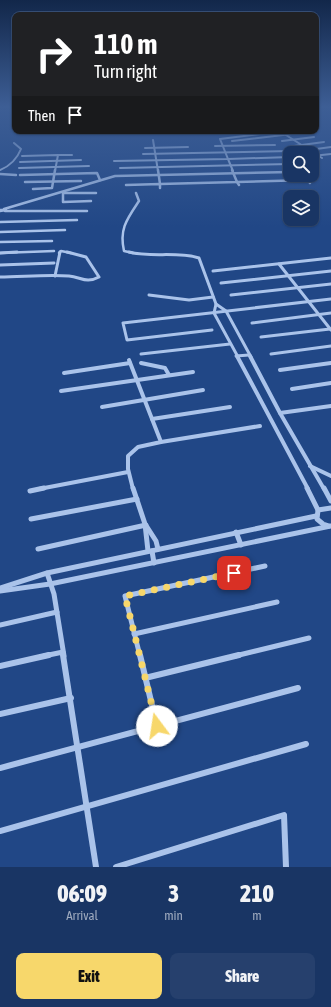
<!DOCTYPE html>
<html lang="en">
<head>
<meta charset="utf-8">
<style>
	body { margin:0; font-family:"Asap Condensed",sans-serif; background:#26406d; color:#f1f3f6; height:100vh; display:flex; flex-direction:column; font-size:15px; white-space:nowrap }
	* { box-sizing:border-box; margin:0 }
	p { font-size:13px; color:#9fabbf }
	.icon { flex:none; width:22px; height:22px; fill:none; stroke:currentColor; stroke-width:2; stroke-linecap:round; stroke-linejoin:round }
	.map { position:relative; height:867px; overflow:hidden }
	.drawer { display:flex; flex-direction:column; background:#193564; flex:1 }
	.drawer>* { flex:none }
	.top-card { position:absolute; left:12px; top:12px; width:307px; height:122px; border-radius:8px; box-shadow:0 1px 3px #0004,0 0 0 1px #375078; background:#202124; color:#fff; overflow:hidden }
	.tools { position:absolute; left:283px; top:146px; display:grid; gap:8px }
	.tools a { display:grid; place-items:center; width:36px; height:36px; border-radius:8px; background:#193564; box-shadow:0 1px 3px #0004,0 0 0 1px #375078; font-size:20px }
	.pin { position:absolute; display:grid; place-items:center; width:34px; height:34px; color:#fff; margin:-17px; border-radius:8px; box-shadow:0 2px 6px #0006 }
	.me { position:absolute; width:44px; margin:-22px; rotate:346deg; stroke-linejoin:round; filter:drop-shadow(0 0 3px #0008) }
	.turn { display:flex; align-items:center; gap:14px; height:84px; padding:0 16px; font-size:18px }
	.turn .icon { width:52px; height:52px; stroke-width:2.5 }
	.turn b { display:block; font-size:28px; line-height:34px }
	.then { display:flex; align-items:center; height:38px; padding:0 16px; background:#0003; gap:8px; font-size:15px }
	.eta { display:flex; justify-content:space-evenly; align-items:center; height:68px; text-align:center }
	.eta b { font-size:24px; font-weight:800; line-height:28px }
	.primary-button { display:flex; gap:8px; margin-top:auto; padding:8px 16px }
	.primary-button a { flex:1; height:46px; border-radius:8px; background:#f7d76b; color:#111; font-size:16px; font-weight:800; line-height:46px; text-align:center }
	.primary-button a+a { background:#26406d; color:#f1f3f6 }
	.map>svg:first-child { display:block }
</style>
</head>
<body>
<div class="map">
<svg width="331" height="867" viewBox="0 0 331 867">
	<rect width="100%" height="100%" fill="#214786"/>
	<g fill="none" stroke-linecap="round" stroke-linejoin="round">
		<g stroke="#aac3ea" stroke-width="2">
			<polyline points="286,135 322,158"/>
			<polyline points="153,140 158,171"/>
			<polyline points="232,141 308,132"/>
			<polyline points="282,141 314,137"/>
			<polyline points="215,146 275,145"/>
			<polyline points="294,146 324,142"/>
			<polyline points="145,148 188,147"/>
			<polyline points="294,152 331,147"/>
			<polyline points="143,154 290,151"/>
			<polyline points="58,155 72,155"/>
			<polyline points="22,156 58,155 55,171"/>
			<polyline points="312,156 331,154"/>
			<polyline points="114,161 228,159 220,139 283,131"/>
			<polyline points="20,162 81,160"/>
			<polyline points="19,168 89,166"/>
			<polyline points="120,168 290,164"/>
			<path d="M 0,170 C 10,166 17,159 21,149 L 14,143"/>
			<polyline points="233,171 228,159 290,157"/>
		</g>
		<g stroke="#aac3ea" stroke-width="2.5">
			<polyline points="158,170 160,184 237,182 232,170"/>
			<polyline points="0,174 16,175"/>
			<polyline points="20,175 97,173 100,180"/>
			<polyline points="305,175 310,183"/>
			<polyline points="25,182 81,181"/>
			<polyline points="126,185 160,184 160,188"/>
			<polyline points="239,185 237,182 308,180"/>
			<polyline points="33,189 52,188 55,170"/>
			<polyline points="91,201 63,202 63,193 96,193"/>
			<polyline points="4,209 115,176 290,172"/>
			<polyline points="0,210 6,210 0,211"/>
			<polyline points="5,211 87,211"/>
			<polyline points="0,222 77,220"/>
			<polyline points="0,232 65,230"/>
			<polyline points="0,242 52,241"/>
			<polyline points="0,253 54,251"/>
			<polyline points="59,253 61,251 71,253"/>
			<path d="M 133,253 L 124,251 C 119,229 127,219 139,201 L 136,193"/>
		</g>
		<g stroke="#aac3ea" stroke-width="3">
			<path d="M 129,252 C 152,258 176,251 199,258 L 216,304 L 226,311 L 251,357"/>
			<polyline points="0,253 17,252"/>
			<polyline points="279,264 331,330"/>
			<polyline points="0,265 54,263"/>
			<polyline points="213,271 331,258"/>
			<polyline points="55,276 60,252"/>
			<path d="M 0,277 C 21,277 48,274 69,276 C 81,277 86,284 99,277 L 86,257 L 67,252"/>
			<polyline points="221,283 331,271"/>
			<polyline points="149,295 189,300 213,297"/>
			<polyline points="231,295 331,284"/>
			<polyline points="216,304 214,313 238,357"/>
			<polyline points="252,323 331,313"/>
			<polyline points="212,330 127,340 123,323 331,299"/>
			<polyline points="261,337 330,329"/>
			<polyline points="141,354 230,344"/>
			<polyline points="271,354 331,346"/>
			<polyline points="236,356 249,355"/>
		</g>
		<g stroke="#aac3ea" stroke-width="4">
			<polyline points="237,356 308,489"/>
			<polyline points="250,356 280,413 324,489"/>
			<polyline points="129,360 161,442 138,447 128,456 128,469 133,489"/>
			<polyline points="141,363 165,368 169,375"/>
			<polyline points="280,370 331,363"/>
			<polyline points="64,373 130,363"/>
			<polyline points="292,389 331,383"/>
			<polyline points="61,391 193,372"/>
			<polyline points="102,407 203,390"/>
			<polyline points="280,413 331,406"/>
			<polyline points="152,419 230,407"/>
			<polyline points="161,442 260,426"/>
			<polyline points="310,466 331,476"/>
			<polyline points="39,489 128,472"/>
		</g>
		<g stroke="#aac3ea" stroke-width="5">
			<polyline points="133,488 145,524 148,551"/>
			<polyline points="307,488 318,510 317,519 323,524 329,526"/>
			<polyline points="324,488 331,501"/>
			<polyline points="30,491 44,488"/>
			<polyline points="318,510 331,508"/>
			<polyline points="31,519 137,499"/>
			<polyline points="147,527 156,541 158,549"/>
			<polyline points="236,532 241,545"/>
			<polyline points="38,549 146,525"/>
			<polyline points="152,551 154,563"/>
			<polyline points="47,573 54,594 64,656"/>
			<polyline points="0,588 47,573 316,516"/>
			<polyline points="0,591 50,584 331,526"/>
			<polyline points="0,625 57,612"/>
			<polyline points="134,634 277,602"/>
			<polyline points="44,656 63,652"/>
			<polyline points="140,656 125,596 265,566"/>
			<polyline points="235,656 309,638"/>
		</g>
		<g stroke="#aac3ea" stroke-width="6">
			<polyline points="63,655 96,867"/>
			<polyline points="140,655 157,726"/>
			<polyline points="0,666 49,655"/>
			<polyline points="145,678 239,655"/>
			<polyline points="0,714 71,698"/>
			<polyline points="0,768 298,688"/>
			<polyline points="0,831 306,744"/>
			<polyline points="116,867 284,815 286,867"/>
		</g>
	</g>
	<linearGradient id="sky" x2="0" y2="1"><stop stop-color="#12274a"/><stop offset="0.47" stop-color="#3d5e95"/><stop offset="1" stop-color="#3d5e95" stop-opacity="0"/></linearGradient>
	<rect width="331" height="227" fill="url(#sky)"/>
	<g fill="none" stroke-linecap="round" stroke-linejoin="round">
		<polyline stroke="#f7d76b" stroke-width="7" stroke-dasharray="0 12.6" points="157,726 125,596 234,573"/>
	</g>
</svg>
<div class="tools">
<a><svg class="icon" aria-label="search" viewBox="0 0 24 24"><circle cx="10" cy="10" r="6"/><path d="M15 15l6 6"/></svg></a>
<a><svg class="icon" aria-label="layers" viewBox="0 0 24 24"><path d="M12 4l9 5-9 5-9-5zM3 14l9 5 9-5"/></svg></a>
</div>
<div class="pin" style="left:234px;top:573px;background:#d93025"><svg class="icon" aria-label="arrive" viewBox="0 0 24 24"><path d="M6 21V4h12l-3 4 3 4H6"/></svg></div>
<svg class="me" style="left:157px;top:726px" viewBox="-20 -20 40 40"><circle r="19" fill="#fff"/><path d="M0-13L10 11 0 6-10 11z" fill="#f7d76b"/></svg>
<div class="top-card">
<div class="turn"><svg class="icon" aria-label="right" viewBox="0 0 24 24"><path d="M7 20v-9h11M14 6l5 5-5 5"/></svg><div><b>110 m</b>Turn right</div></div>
<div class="then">Then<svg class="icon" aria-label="arrive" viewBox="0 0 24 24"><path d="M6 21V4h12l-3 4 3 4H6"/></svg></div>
</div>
</div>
<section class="drawer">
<div class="eta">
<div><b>06:09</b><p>Arrival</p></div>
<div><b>3</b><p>min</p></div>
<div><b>210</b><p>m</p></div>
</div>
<div class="primary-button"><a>Exit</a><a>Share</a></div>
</section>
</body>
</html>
